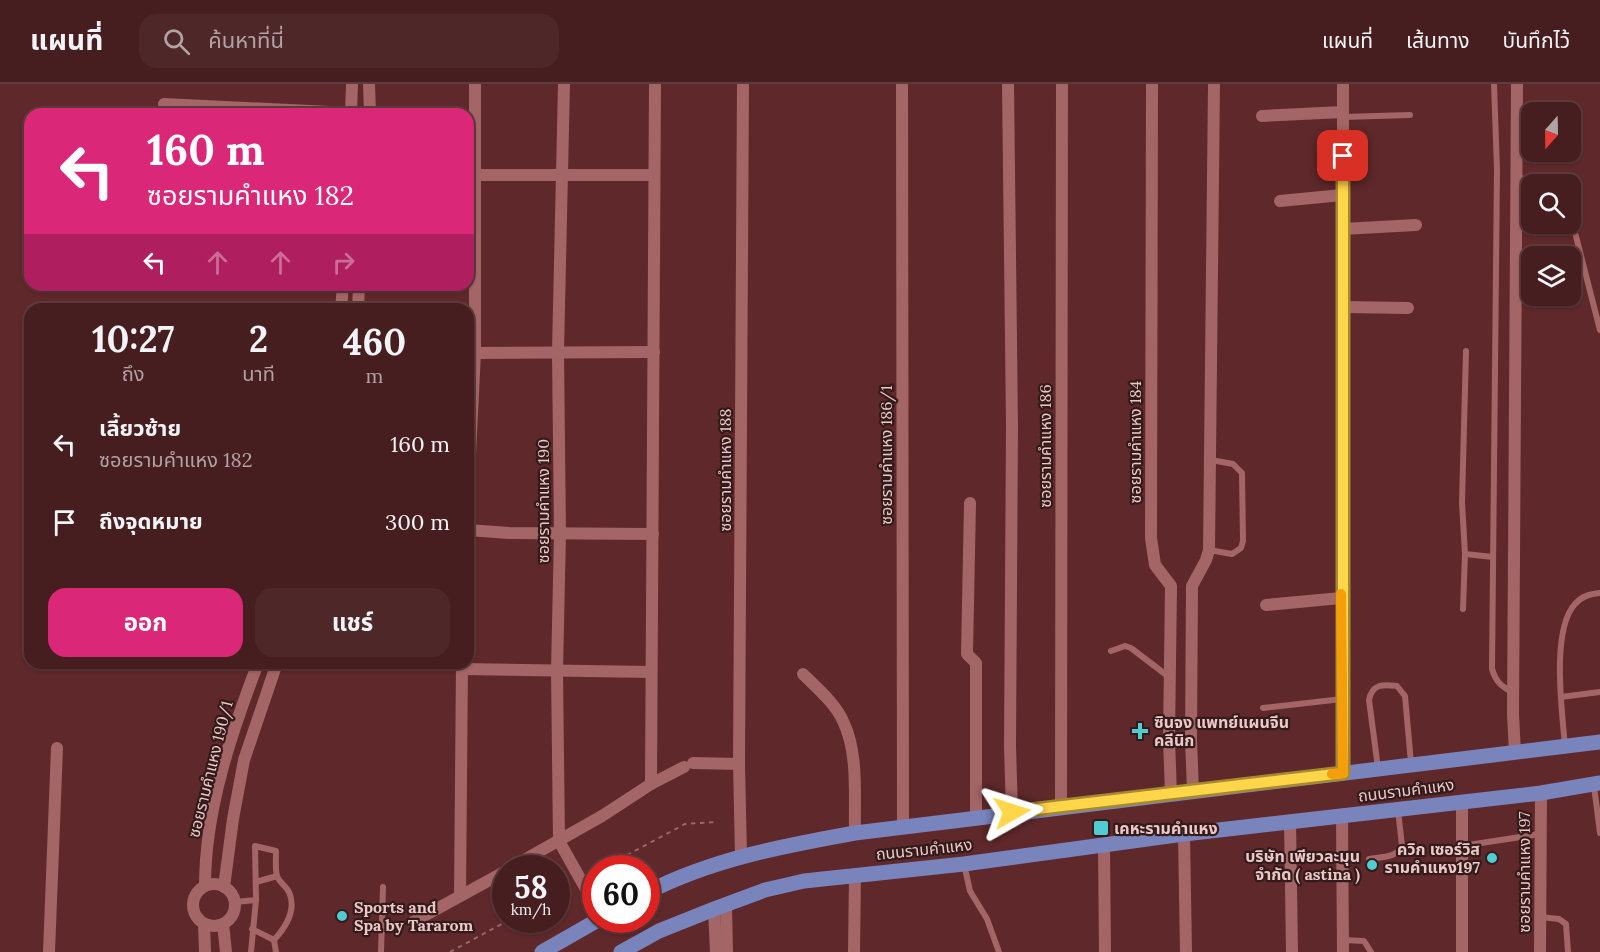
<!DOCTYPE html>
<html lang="th">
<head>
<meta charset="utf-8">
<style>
	body { margin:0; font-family:Lora,"Noto Sans Thai",serif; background:#4e2729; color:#f1f3f6; height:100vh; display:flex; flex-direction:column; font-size:22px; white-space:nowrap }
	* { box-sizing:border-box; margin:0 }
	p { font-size:20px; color:#b0a2a5 }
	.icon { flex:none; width:33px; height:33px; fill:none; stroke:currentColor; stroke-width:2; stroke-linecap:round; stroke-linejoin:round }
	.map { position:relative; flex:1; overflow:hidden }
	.details { position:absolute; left:24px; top:219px; width:450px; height:366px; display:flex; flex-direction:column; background:#471e20; border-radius:18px; box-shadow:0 2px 4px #0004,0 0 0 2px #5f3c3e }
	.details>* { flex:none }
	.banner { position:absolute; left:24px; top:24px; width:450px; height:183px; border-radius:18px; box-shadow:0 2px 4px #0004,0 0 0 2px #5f3c3e; background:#db2777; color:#fff; overflow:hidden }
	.needle { width:39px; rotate:200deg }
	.tools { position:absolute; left:1521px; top:18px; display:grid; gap:12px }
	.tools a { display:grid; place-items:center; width:60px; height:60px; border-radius:12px; background:#471e20; box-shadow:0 2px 4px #0004,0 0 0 2px #5f3c3e; font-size:30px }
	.speed { position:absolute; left:492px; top:771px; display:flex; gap:12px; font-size:30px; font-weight:700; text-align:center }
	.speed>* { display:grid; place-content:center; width:78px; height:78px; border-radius:50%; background:#471e20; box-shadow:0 2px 4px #0004,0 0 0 2px #5f3c3e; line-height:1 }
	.speed small { font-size:15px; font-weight:400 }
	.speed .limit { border:9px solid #d22; background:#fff; color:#111 }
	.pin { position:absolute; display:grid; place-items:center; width:51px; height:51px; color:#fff; margin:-26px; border-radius:12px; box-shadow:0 3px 9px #0006 }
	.me { position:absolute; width:66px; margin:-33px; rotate:84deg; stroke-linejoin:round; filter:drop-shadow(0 0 4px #0008) }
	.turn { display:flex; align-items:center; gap:21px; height:126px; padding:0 24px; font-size:27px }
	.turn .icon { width:78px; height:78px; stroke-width:2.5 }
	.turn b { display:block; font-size:42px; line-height:51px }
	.lanes { display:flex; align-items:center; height:57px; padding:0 24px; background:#0003; justify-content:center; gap:30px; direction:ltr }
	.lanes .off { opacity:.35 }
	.eta { display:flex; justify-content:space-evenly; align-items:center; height:102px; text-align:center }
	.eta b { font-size:36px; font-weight:700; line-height:42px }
	.button { display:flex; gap:12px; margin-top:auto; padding:12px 24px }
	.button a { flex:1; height:69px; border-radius:18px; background:#db2777; color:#fff; font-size:24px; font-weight:700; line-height:69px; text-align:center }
	.button a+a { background:#4e2729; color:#f1f3f6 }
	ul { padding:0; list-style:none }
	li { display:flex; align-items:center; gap:18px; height:78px; padding:0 24px }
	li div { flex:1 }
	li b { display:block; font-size:22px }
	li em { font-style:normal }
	header { display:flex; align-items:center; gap:36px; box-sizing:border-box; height:84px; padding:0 30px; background:#471e20; border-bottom:2px solid #5f3c3e }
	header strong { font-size:28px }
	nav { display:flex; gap:33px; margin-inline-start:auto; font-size:21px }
	.search { width:420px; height:54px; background:#4e2729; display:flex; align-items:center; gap:15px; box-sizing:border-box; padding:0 21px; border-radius:18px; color:#b0a2a5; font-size:22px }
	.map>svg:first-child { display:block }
</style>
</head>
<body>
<header>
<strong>แผนที่</strong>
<div class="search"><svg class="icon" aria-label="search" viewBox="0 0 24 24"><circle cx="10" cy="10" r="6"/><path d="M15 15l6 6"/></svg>ค้นหาที่นี่</div>
<nav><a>แผนที่</a><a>เส้นทาง</a><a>บันทึกไว้</a></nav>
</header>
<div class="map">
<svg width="1600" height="868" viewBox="0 0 1600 868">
	<rect width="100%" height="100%" fill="#5f282a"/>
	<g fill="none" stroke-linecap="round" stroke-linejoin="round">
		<g stroke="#966767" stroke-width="2" stroke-dasharray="4.5 4.5" stroke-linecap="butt">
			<polyline points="603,784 685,740 716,738"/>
			<polyline points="556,809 570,802"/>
			<polyline points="450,868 509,836"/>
		</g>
		<g stroke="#a36565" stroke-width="6">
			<path d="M 1494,0 L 1497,86 L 1492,585 C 1496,598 1501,602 1512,608"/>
			<polyline points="1343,33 1410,31"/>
			<polyline points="1516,94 1538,96 1553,100"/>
			<polyline points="1570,129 1600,246"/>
			<polyline points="1466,267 1462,418 1465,470 1493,473"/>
			<polyline points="1209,466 1232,470 1241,464 1243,457 1242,389 1233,380 1211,376"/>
			<polyline points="1463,525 1465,470"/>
			<polyline points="1111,567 1125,562 1131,564 1169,593"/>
			<polyline points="1561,613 1600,608"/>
			<polyline points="1263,624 1342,615"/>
			<path d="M 1565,662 C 1562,627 1551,546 1575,520 C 1582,512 1590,510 1600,509"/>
			<path d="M 1378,684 L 1369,616 C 1372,600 1383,600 1397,602 L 1405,612 L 1411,679"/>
			<polyline points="1594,702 1600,749"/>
			<polyline points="1462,762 1540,750"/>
			<path d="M 1369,775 C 1380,773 1397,774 1402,762 L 1398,726"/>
			<polyline points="964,780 970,807 987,835 999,868"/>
			<polyline points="256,798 277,792"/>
			<polyline points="235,818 256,816"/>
			<polyline points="1540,833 1559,835 1566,840 1568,868"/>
			<polyline points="252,845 274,856"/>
			<polyline points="1343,856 1364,857 1371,868"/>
			<path d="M 251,868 L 256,816 L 255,762 L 276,767 C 276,774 275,785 277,792 C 279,798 286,802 289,808 C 297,826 286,843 274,856 L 276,868"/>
			<polyline points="381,868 383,803"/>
		</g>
		<g stroke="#a36565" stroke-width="12">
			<polyline points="369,0 370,30"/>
			<polyline points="564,0 558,268 560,450 557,586 559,757 596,823"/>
			<polyline points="902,0 903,742"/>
			<polyline points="1008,0 1012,342 1010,662 1012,728"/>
			<polyline points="1152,0 1151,454 1155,481 1171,502 1169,655 1171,710"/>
			<polyline points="164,20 351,29"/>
			<polyline points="351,30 352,0"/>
			<polyline points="1262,32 1343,28"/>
			<polyline points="475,91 654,91"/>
			<polyline points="1280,117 1342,111"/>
			<polyline points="1342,145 1416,141"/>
			<polyline points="1342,223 1408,224"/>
			<polyline points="341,225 343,201"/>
			<polyline points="358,225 359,201"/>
			<polyline points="475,269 654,268"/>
			<polyline points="468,411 475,269 475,0"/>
			<polyline points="970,419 967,570 976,579 976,733"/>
			<polyline points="468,446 509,449 653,450"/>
			<polyline points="1266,521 1341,514"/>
			<polyline points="462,585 650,588"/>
			<path d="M 803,590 C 817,604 835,619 843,637 C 859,670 854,713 855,749"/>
			<polyline points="1515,669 1513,630 1517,0"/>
			<polyline points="693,679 739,680"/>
			<polyline points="1343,689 1343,0"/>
			<polyline points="651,700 655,0"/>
			<polyline points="1193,708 1191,655 1192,502 1206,476 1209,466 1214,0"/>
			<polyline points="1462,717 1462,868"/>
			<polyline points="1061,723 1062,0"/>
			<polyline points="1342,732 1343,868"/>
			<polyline points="1290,737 1292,868"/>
			<polyline points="1184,750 1186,868"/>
			<polyline points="1104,761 1105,868"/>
			<polyline points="741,772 739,680 743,0"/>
			<polyline points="510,784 602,732 651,700 684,683"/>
			<circle cx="214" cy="821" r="21"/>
			<path d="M 205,802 C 205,726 231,650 258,579"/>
			<polyline points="224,803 233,735 244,676 277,579"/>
			<polyline points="460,812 462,579"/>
			<polyline points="726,822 727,868"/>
			<polyline points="714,825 716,868"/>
			<polyline points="413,838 506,787"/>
			<polyline points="204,840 205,868"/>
			<polyline points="223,840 226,868"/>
			<polyline points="49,868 57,664"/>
			<polyline points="854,868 855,790"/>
			<polyline points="1540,868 1541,709"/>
		</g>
		<g stroke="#7a84bc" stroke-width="15">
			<path d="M 646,809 C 712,775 783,762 855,749 L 1600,658"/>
			<polyline points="542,868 598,836"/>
			<polyline points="621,868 659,847 714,825 765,806 804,797 964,780 1184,750 1541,709 1600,699"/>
		</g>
	</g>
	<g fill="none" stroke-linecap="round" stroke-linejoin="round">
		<g stroke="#a68a30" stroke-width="15">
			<polyline id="route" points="1012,728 1343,689 1343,72"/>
		</g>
		<use href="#route" stroke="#ffd54a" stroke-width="10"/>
		<polyline stroke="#f59e0b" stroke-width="10" points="1332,690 1343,689 1341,510"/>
	</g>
	<g fill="#51ccd3" stroke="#341b1b" stroke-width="2">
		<path d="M1137 638h6v6h6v6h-6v6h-6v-6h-6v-6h6z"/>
		<rect x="1093" y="736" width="16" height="16" rx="3"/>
		<circle cx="1492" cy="774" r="6"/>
		<circle cx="1372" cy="781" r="6"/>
		<circle cx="342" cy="832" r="6"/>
	</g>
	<g text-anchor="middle" stroke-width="4.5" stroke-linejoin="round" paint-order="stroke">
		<g font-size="16" fill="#ebc8c7" stroke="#341b1b">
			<text transform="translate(1135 358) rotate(-90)" y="6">ซอยรามคำแหง 184</text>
			<text transform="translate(1045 362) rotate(-90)" y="6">ซอยรามคำแหง 186</text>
			<text transform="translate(886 371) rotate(-90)" y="6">ซอยรามคำแหง 186/1</text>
			<text transform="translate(725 386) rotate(-90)" y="6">ซอยรามคำแหง 188</text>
			<text transform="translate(543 417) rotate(-90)" y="6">ซอยรามคำแหง 190</text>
			<text transform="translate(210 685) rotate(-76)" y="6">ซอยรามคำแหง 190/1</text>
			<text transform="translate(1406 706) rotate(-7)" y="6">ถนนรามคำแหง</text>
			<text transform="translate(924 765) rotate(-6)" y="6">ถนนรามคำแหง</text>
			<text transform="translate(1524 788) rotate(-90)" y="6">ซอยรามคำแหง 197</text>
		</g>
		<g font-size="16" font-weight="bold" fill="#ebc8c7" stroke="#341b1b" text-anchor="start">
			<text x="1154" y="644">ซินจง แพทย์แผนจีน<tspan x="1154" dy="18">คลีนิก</tspan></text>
			<text x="1114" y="750">เคหะรามคำแหง</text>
			<text x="1480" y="771" text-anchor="end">ควิก เซอร์วิส<tspan x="1480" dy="18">รามคำแหง197</tspan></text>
			<text x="1360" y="778" text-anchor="end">บริษัท เพียวละมุน<tspan x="1360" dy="18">จำกัด ( astina )</tspan></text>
			<text x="354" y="829">Sports and<tspan x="354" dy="18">Spa by Tararom</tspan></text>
		</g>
	</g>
</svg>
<div class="tools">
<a><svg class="needle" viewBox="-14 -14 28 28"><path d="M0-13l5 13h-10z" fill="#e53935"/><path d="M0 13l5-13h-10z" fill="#b0a2a5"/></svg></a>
<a><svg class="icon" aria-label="search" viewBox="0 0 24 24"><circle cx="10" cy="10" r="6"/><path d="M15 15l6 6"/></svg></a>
<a><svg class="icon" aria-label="layers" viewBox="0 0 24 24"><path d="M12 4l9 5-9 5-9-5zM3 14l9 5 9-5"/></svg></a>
</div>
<div class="speed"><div>58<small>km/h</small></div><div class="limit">60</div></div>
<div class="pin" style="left:1343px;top:72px;background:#d93025"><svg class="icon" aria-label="arrive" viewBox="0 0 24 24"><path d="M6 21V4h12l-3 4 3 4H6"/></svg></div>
<svg class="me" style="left:1012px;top:728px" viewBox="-20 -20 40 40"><path d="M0-17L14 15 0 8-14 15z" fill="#ffd54a" stroke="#fff" stroke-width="4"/></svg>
<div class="banner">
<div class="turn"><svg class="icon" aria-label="left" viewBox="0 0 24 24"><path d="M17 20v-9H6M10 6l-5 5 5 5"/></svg><div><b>160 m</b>ซอยรามคำแหง 182</div></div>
<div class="lanes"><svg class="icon" aria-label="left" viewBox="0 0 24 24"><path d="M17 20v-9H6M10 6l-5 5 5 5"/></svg><svg class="icon off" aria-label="ahead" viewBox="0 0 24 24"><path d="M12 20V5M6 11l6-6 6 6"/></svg><svg class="icon off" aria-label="ahead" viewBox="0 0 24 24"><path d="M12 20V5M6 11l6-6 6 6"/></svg><svg class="icon off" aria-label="right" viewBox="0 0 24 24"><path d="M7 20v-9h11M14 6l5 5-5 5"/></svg></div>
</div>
<section class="details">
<div class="eta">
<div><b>10:27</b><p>ถึง</p></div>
<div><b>2</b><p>นาที</p></div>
<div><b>460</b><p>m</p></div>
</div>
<ul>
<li><svg class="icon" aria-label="left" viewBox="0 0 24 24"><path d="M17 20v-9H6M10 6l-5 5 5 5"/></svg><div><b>เลี้ยวซ้าย</b><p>ซอยรามคำแหง 182</p></div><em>160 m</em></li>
<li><svg class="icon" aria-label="arrive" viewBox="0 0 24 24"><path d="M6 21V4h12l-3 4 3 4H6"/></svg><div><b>ถึงจุดหมาย</b></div><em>300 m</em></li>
</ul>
<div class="button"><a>ออก</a><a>แชร์</a></div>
</section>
</div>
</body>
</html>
